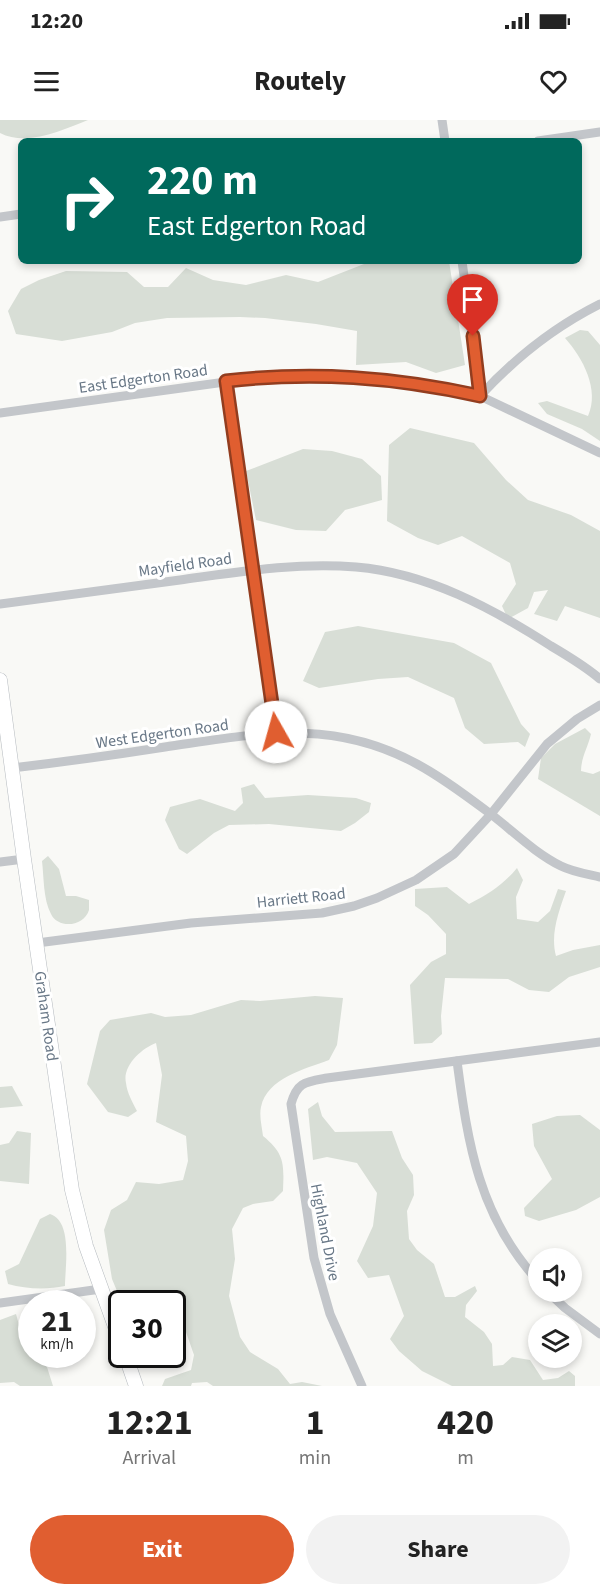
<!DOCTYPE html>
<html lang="en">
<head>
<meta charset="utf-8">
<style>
	body { margin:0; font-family:"Source Sans 3",sans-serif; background:#f2f2f2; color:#222; height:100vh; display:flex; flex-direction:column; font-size:22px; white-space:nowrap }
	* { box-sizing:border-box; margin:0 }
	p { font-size:20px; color:#767676 }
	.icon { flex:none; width:33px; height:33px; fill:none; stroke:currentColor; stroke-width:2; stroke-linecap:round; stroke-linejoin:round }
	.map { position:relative; height:1266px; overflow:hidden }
	.side { display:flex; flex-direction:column; background:#fff; flex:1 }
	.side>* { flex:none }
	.hud { position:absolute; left:18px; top:18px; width:564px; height:126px; border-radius:9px; box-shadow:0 3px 9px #0003; background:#00695c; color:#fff; overflow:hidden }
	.fabs { position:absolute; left:528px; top:1128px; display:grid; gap:12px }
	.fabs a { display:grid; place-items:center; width:54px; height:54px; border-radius:50%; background:#fff; box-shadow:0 3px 9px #0003; font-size:30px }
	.speed { position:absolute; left:18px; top:1170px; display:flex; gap:12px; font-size:30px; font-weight:700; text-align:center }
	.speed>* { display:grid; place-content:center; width:78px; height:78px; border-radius:50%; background:#fff; box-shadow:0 3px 9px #0003; line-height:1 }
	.speed small { font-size:15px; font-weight:400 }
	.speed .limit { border:3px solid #111; border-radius:9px; background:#fff; color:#111 }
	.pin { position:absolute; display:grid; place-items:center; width:51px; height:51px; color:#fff; margin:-62px -26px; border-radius:50% 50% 50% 0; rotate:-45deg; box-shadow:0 0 6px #0007 }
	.pin .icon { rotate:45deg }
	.me { position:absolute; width:66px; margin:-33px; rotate:353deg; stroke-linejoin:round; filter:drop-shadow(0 0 4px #0008) }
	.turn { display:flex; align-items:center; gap:21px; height:126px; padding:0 30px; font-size:27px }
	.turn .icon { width:78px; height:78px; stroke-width:2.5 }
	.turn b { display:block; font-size:42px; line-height:51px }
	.eta { display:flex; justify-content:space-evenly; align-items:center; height:102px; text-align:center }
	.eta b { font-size:36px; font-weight:700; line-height:42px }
	.cta { display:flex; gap:12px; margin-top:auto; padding:12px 30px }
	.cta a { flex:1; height:69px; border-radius:36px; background:#e05e30; color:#fff; font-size:24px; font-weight:700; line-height:69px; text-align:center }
	.cta a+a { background:#f2f2f2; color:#222 }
	.status { display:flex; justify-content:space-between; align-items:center; height:42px; padding:0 30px; background:#fff; direction:ltr }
	.status svg { height:16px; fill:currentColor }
	header { display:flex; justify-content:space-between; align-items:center; height:78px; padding:0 30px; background:#fff; font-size:27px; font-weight:700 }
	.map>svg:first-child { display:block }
</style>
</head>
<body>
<div class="status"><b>12:20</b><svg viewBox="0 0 49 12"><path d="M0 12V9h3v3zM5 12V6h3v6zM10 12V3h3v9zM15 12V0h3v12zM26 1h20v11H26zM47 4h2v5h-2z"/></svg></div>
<header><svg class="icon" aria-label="menu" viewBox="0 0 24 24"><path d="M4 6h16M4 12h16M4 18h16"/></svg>Routely<svg class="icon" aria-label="heart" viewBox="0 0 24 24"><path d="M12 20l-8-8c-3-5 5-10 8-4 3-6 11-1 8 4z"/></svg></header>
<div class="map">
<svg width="600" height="1266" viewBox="0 0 600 1266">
	<rect width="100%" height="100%" fill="#f9f9f6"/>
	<g fill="#d8ded6">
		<path d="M 0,0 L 88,0 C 62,10 27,27 0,13 Z"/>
		<polygon points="365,141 449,141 465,245 436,253 406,242 356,245 357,211 316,204 265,198 240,197 167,198 135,203 112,212 62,221 16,214 8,191 21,169 39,160 66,151 127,152 144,167 168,167 186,148 213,160 246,165 286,155 318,162 364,144"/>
		<path d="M 580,210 L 588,211 L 600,225 L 600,321 L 582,309 L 547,294 L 538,283 L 547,281 L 588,296 C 600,270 583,238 565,218 Z"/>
		<polygon points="410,308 474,323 506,360 528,380 571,395 600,411 600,498 565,486 557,501 534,494 548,470 534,472 528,488 508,499 502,486 516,464 510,443 462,416 438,425 418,418 387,401 389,325"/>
		<polygon points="303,329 332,331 362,339 381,356 382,380 345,390 326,411 296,410 256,400 246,351"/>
		<polygon points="358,506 454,523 491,543 521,604 530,614 525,627 518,622 484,624 465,608 454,578 408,557 378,559 319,568 303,561 325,512"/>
		<path d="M 585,608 L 591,614 C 588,627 581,638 581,651 L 593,654 L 600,651 L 600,696 L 538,659 L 541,638 L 555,624 Z"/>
		<polygon points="254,664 265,678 308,675 356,678 371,683 369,692 355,703 341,711 269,704 229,705 214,713 187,734 179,729 165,700 170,687 200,679 235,691 243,683 241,668"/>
		<path d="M 48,736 L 59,749 L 66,776 L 76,776 L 89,780 C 89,784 89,787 89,790 C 84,807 58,809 51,794 C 43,779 44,757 42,741 Z"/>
		<path d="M 517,748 L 523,760 L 516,777 L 517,799 L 538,802 L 550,791 L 558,769 L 566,771 C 559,791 550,814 556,836 L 573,830 L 600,825 L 600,847 L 569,857 L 549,872 L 529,870 L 508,859 L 445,858 L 441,896 L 442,914 L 432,923 L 414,924 L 410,865 L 431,842 L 446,834 L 446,814 L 428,795 L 415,786 L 415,769 L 447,767 L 469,784 C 489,774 503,765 517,748 Z"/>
		<path d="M 315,876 L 343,878 L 337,925 L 329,940 C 305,949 267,958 261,987 C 259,996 262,1007 263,1016 C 285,1034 284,1044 283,1071 L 273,1081 L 253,1084 L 243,1088 L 232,1109 L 235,1139 L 229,1176 L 240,1217 L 250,1232 L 278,1249 L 290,1264 L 302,1262 L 322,1266 L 213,1266 L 207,1262 L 192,1263 L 191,1266 L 162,1266 L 165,1259 L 191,1250 L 194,1235 L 186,1212 L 173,1206 L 172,1184 L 122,1183 L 112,1159 L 104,1110 L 111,1090 L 127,1080 L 136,1062 L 159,1064 L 183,1060 L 188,1041 L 186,1016 L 156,1002 L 162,955 L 156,923 C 142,928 122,946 126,963 C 127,973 133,983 137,991 L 128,997 L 108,992 L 87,964 L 100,911 L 110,900 L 151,893 L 165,897 L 191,895 L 241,880 L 260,881 Z"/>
		<polygon points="12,966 23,986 0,988 0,967"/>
		<polygon points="318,982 322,996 335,1012 392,1011 402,1038 413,1055 414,1075 407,1091 409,1119 417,1130 434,1144 445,1177 455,1177 475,1166 477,1171 466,1185 465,1197 484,1212 492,1224 493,1246 503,1245 512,1237 530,1240 543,1260 558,1258 569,1251 575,1256 575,1266 452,1266 422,1251 399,1231 390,1219 404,1196 389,1155 368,1158 357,1141 373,1106 377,1073 357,1043 327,1037 313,1040 308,989"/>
		<polygon points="580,995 600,1010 600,1077 576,1090 539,1101 525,1096 524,1088 552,1059 534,1026 532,1004 557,996"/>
		<polygon points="17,1011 31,1013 29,1064 0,1061 0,1025 9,1023"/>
		<path d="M 50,1094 C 73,1101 65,1147 65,1166 C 46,1170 26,1169 8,1164 L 5,1151 L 19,1144 L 40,1099 Z"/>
		<polygon points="16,1194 22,1216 32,1234 47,1247 53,1266 20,1266 14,1262 0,1263 0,1200"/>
	</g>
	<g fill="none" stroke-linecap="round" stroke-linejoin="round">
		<g stroke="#b5babf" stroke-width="15">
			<g id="secondary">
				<polyline points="0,560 24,739 72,1070 86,1126 122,1226"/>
				<polyline points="125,1234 136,1266"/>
			</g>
		</g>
		<g stroke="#c3c6ca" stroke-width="9">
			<polyline points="442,0 445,21"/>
			<polyline points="538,21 600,12"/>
			<polyline points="0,97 21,94"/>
			<polyline points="462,141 480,276"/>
			<polyline points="227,261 276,612"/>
			<path d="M 480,276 C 515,238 554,207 600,184"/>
			<polyline points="0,293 261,257 310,255 354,256 444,268 480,276 600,333"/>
			<path d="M 0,484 C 60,476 120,468 180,460 C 238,452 297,442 356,447 C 427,453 492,488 551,526 C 568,536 585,546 600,559"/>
			<path d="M 12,648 C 64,642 114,635 165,627 C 256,614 332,597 417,644 C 443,658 468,677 492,695 C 514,712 535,733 561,746 C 573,752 587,754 600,757"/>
			<polyline points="0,742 24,739"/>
			<polyline points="37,823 191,803 322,793 354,786 377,778 416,760 454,734 491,694 547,624 577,599 600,585"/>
			<path d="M 457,941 C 468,1025 479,1096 538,1161"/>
			<polyline points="548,1172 565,1188 600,1214"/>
			<polyline points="0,1183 101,1169"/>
			<path d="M 362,1266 L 330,1194 L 314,1138 L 291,984 C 297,962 305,962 327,958 L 600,922"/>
		</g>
		<use href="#secondary" stroke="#fff" stroke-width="14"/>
	</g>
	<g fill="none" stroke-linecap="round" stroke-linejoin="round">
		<g stroke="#923d1f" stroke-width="15">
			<path id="route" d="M 276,612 L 226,261 C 314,251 394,257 480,276 L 473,216"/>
		</g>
		<use href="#route" stroke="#e05e30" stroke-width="10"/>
	</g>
	<g text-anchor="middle" stroke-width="6" stroke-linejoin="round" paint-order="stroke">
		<g font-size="16" fill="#697887" stroke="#fff">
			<text transform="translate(143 258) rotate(-8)" y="6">East Edgerton Road</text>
			<text transform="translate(185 444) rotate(-8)" y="6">Mayfield Road</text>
			<text transform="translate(162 613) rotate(-8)" y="6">West Edgerton Road</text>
			<text transform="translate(301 777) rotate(-6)" y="6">Harriett Road</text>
			<text transform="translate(47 896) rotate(82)" y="6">Graham Road</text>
			<text transform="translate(326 1112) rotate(79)" y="6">Highland Drive</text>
		</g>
	</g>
</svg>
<div class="fabs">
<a><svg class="icon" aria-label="sound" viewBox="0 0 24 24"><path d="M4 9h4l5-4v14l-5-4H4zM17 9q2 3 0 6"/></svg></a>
<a><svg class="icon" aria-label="layers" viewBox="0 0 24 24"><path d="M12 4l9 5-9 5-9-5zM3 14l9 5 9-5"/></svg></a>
</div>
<div class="speed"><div>21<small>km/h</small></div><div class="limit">30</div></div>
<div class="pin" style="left:473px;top:216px;background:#d93025"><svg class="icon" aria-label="arrive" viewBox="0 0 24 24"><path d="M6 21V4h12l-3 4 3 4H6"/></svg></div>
<svg class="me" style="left:276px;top:612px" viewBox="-20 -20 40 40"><circle r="19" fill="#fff"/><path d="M0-13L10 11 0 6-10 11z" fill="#e05e30"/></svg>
<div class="hud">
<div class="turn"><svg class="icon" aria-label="right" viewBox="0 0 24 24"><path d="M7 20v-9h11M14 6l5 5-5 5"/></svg><div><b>220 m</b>East Edgerton Road</div></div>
</div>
</div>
<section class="side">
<div class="eta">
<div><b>12:21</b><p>Arrival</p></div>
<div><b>1</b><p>min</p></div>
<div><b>420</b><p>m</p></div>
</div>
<div class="cta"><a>Exit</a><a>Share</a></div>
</section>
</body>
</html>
